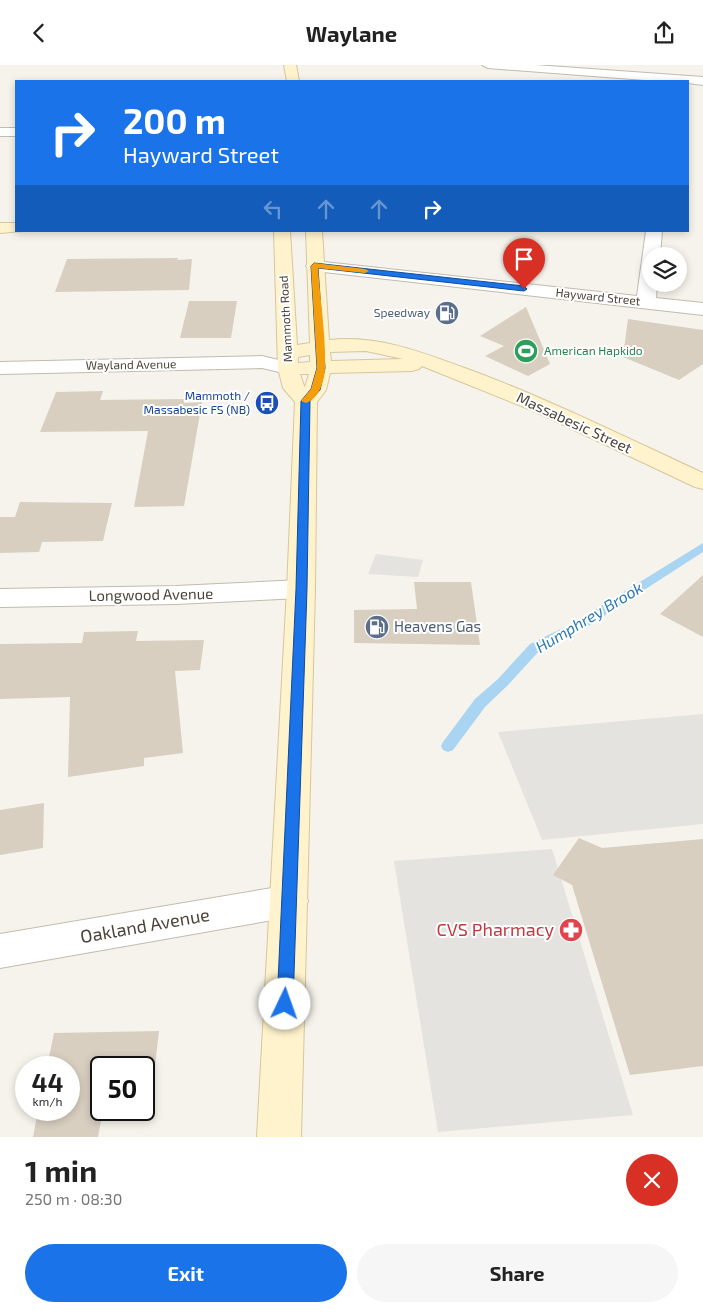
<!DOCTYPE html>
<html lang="en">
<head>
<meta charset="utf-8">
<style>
	body { margin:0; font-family:"Exo 2",sans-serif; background:#f6f6f6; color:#222; height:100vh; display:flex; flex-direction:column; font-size:19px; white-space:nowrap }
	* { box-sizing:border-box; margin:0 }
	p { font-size:16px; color:#767676 }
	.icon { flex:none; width:28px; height:28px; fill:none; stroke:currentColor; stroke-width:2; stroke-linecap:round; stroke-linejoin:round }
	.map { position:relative; height:1072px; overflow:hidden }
	.side { display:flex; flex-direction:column; background:#fff; flex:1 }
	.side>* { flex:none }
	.guide { position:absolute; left:15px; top:15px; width:674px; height:152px; border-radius:0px; box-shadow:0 2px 8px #0003; background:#1a73e8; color:#fff; overflow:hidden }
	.fabs { position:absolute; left:642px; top:182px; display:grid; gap:10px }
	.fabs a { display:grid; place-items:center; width:45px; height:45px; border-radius:50%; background:#fff; box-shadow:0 2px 8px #0003; font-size:25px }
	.speed { position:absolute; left:15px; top:991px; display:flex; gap:10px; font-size:25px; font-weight:700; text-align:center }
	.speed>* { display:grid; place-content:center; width:65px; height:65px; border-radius:50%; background:#fff; box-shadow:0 2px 8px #0003; line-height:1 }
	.speed small { font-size:12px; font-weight:400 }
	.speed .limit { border:2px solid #111; border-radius:8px; background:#fff; color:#111 }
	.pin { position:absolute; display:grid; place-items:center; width:42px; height:42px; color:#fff; margin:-51px -21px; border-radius:50% 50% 50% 0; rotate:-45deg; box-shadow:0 0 5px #0007 }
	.pin .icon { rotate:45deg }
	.me { position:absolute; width:55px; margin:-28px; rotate:3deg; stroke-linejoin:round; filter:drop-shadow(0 0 4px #0008) }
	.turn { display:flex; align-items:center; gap:18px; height:105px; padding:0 25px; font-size:22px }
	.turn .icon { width:65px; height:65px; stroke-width:2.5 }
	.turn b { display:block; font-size:35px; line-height:42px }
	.lanes { display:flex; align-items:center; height:48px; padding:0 25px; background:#0003; justify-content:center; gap:25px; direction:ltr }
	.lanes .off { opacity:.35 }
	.round { display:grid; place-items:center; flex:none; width:52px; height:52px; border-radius:26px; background:#f6f6f6 }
	.summary { display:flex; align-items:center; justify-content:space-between; height:85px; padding:0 25px }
	h1 { font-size:30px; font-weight:700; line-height:38px }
	.action { display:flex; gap:10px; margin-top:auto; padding:10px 25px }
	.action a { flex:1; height:58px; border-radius:30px; background:#1a73e8; color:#fff; font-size:20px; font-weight:700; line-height:58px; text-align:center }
	.action a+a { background:#f6f6f6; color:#222 }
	header { display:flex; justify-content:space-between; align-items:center; height:65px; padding:0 25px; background:#fff; font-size:22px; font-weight:700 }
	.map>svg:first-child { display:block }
</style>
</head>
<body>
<header><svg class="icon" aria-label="back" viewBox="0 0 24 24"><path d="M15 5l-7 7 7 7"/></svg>Waylane<svg class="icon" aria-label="share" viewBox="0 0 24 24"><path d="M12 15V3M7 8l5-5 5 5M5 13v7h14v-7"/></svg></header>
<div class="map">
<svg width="703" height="1072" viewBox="0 0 703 1072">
	<rect width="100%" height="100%" fill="#f6f3ec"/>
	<g fill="#e5e3e0">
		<polygon points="376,489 423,495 418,512 368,509"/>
		<polygon points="703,649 703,759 542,775 498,667"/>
		<polygon points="552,784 633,1050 438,1067 394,796"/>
	</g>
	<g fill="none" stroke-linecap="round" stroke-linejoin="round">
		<polygon fill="#a9d4f2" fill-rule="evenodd" points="703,478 703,487 585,563 540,585 508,620 485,642 453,685 448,687 443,685 441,681 443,677 475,634 498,614 530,579 575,557"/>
	</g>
	<g fill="#d8cfc1">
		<polygon points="178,193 177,195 192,194 189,225 55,227 67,194"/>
		<polygon points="189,236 237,236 231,273 180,273"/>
		<polygon points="526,242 550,299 528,311 485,291 504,281 480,271"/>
		<polygon points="628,254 703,265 703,299 679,315 623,292"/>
		<polygon points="103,326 100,335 185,334 184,338 202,337 184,441 134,442 148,366 40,367 56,327"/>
		<polygon points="20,437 112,438 103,476 42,477 39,487 0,488 0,452 15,452"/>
		<polygon points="703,510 703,572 660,549"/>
		<polygon points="414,517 471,517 480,580 354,578 354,545 417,544"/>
		<polygon points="138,566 136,576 204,575 200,605 175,606 183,688 144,693 144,701 68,712 70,632 0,634 0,579 82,578 84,567"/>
		<polygon points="44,738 43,783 0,790 0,745"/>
		<polygon points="579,773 602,783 703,774 703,1001 630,1010 572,820 553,810"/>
		<polygon points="159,966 150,1044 144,1044 144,1002 101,1002 101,1045 142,1045 141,1055 101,1056 98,1072 33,1072 38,1045 69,1045 69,1002 47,1002 54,968"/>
	</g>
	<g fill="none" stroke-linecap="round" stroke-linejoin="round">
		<g stroke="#c2bbae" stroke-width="2">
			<g id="minor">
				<polygon points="482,0 535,0 703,12 703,20 688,18 688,16 658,16 488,3"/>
				<rect x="0" y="63" width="16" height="8"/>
				<polygon points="646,166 662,166 660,191 651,191 651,219 657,219 656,233 703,238 703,250 315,206 309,205 306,201 309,197 315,196 637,231"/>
				<polygon points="262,291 295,299 298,303 295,307 288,309 262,303 0,309 0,297"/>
				<polygon points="301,515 311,518 315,524 311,530 301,533 176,539 0,542 0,524 176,521"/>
				<polygon points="290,820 303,825 308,836 303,847 290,852 0,903 0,869"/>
			</g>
		</g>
		<g stroke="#d6c79b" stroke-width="2">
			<g id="secondary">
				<polygon points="284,0 296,0 299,16 287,16"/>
				<polygon points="0,158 16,158 16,166 22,166 0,168"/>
				<path d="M 274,166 L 290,166 L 297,280 L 310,278 L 306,166 L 322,166 L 329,275 C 377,270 418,286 462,302 C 545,332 623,371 703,408 L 703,424 L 695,422 L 536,347 L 422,301 L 419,304 L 412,306 L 330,308 L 326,325 L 317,337 L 315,524 L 301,1072 L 257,1072 L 287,524 L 295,337 L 283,323 L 278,303 ZM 366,286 L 403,294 L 331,296 L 330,287 ZM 310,290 L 310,297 L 298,298 L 298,292 ZM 300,309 L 309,309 L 305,322 L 304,321 Z"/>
			</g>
		</g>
		<use href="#minor" fill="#fff" fill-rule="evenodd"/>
		<use href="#secondary" fill="#fff3cd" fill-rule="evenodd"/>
	</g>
	<polygon fill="#1a73e8" stroke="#114b97" points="314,198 524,221 527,224 524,226 318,203 325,303 320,325 310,336 307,524 293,939 291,945 285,947 279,945 277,939 296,524 301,336 311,324 317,303 311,201"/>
	<path fill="#f59e0b" d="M 314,198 L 365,204 L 369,206 L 365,208 L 318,203 C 320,234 326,271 325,302 C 325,315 319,334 306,338 L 301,336 L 311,324 L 317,303 L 311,201 Z"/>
	<defs>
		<g id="fuel-disc" transform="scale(1.25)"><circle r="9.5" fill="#5c6f8a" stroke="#fff"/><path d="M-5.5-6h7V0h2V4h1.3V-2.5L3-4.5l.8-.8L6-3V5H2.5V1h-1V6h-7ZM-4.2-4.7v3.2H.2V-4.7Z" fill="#fff"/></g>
		<g id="stadium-disc" transform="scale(1.25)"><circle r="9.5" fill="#2e9e5b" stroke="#fff"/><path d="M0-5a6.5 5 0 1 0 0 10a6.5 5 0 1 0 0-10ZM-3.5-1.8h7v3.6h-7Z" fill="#fff"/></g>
		<g id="bus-disc" transform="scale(1.25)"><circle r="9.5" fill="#1a4fb4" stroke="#fff"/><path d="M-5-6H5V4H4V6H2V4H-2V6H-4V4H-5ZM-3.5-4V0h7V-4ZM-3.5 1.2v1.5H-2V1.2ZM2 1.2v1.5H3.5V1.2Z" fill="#fff"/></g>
		<g id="pharmacy-disc" transform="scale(1.25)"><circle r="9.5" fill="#e0444e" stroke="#fff"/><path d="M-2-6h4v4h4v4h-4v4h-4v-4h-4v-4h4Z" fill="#fff"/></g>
	</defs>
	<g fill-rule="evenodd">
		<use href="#fuel-disc" x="447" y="248"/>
		<use href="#stadium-disc" x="526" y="286"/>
		<use href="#bus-disc" x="267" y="338"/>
		<use href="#fuel-disc" x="377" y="562"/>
		<use href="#pharmacy-disc" x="571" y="865"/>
	</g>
	<g text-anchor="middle" stroke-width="4" stroke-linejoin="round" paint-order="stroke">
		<g font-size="12" fill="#4b4439" stroke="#fff">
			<text transform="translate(598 232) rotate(6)" y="4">Hayward Street</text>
			<text transform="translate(286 254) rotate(-93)" y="4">Mammoth Road</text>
			<text transform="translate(131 300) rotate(-1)" y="4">Wayland Avenue</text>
		</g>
		<g font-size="12" fill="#4e5e75" stroke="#fff" text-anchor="end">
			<text x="430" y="252">Speedway</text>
		</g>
		<g font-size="12" fill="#27864d" stroke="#fff" text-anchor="start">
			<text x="544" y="290">American Hapkido</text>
		</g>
		<g font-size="12" fill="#164399" stroke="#fff" text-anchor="end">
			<text x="250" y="335">Mammoth /<tspan x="250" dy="14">Massabesic FS (NB)</tspan></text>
		</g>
		<g font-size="15" fill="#4b4439" stroke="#fff">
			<text transform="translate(574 358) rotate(25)" y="5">Massabesic Street</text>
			<text transform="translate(151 530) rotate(-1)" y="5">Longwood Avenue</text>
		</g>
		<g font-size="15" fill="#4e5e75" stroke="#fff" text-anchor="start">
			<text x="394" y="567">Heavens Gas</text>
		</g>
		<g font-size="16" font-style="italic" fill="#2e7ab2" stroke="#fff">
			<text transform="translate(589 552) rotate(-31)" y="6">Humphrey Brook</text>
		</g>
		<g font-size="18" fill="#4b4439" stroke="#fff">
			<text transform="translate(145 861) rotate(-10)" y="6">Oakland Avenue</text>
		</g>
		<g font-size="18" fill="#be3a42" stroke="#fff" text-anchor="end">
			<text x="554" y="871">CVS Pharmacy</text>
		</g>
	</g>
</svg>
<div class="fabs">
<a><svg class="icon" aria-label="layers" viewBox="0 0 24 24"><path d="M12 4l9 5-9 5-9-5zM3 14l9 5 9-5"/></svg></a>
</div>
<div class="speed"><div>44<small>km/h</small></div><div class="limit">50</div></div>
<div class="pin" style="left:524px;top:224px;background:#d93025"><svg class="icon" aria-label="arrive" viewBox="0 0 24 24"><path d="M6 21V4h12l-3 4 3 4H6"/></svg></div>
<svg class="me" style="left:285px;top:939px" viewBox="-20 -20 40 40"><circle r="19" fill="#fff"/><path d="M0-13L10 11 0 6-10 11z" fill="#1a73e8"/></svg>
<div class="guide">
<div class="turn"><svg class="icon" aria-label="right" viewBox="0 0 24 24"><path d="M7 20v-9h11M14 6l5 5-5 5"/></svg><div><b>200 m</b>Hayward Street</div></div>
<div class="lanes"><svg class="icon off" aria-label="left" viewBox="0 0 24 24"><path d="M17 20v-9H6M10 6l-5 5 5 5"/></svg><svg class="icon off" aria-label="ahead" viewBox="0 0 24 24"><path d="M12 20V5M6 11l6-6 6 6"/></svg><svg class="icon off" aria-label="ahead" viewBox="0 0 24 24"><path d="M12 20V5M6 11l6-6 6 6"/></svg><svg class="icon" aria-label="right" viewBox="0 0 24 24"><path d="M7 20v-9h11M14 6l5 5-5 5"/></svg></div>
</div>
</div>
<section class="side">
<div class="summary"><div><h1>1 min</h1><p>250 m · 08:30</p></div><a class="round" style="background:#d93025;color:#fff"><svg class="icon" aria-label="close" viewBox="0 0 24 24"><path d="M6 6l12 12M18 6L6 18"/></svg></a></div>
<div class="action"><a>Exit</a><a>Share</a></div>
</section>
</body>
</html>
